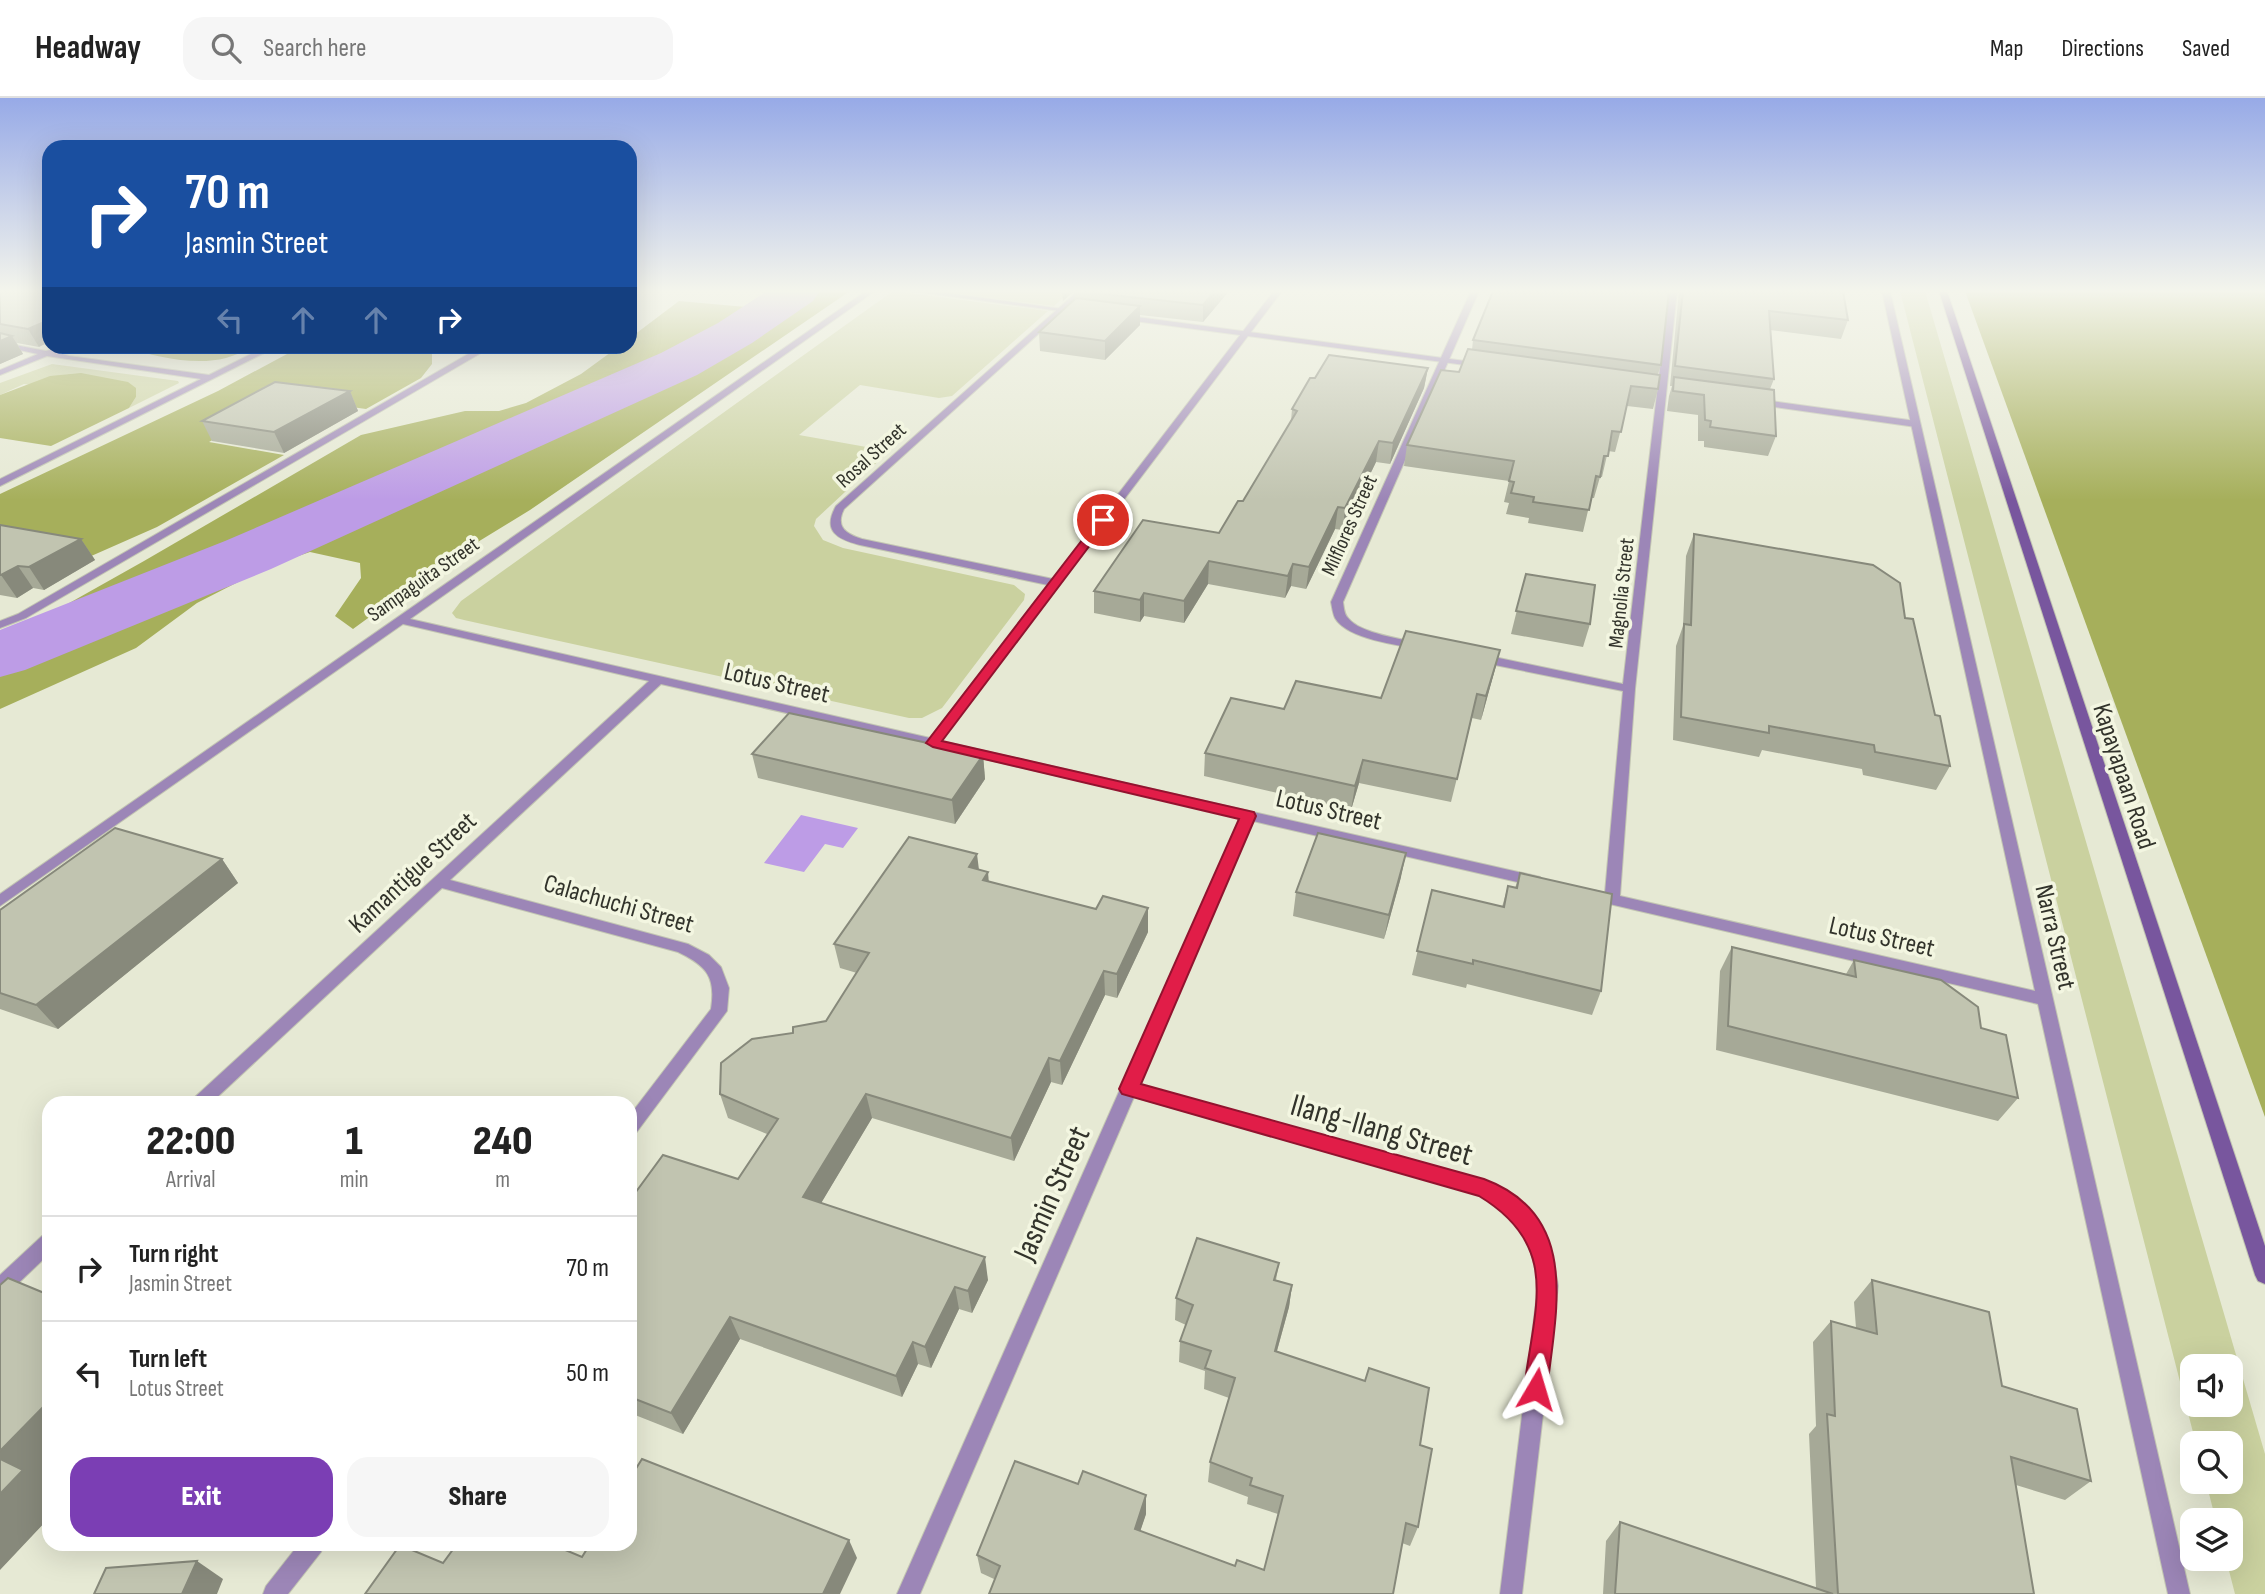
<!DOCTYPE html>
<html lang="en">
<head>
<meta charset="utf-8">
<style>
	body { margin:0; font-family:"Sofia Sans Condensed",sans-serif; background:#f6f6f6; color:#222; height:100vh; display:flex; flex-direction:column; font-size:26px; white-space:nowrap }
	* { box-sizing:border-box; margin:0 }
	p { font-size:23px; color:#767676 }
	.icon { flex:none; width:38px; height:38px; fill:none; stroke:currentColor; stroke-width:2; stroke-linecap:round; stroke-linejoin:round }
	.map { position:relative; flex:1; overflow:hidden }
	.sheet { position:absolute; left:42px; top:998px; width:595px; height:455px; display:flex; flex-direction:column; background:#fff; border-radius:21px; box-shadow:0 7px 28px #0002 }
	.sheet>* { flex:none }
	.hud { position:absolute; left:42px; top:42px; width:595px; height:214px; border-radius:21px; box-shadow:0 7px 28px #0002; background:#1a4fa0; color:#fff; overflow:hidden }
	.controls { position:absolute; left:2180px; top:1256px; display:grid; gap:14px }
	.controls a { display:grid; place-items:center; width:63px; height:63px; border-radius:14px; background:#fff; box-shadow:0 7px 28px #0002; font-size:35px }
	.pin { position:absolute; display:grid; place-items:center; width:60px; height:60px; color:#fff; margin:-30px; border:4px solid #fff; border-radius:50%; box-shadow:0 2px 7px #0007 }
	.me { position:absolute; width:77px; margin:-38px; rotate:7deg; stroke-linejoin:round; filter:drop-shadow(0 0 5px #0008) }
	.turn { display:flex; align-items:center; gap:24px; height:147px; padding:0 28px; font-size:32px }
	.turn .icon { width:91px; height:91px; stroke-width:2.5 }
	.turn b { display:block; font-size:49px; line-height:60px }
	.lanes { display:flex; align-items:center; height:66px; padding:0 28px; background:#0003; justify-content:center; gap:35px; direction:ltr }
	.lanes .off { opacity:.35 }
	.eta { display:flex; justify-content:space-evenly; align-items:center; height:119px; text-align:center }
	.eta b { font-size:42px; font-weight:800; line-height:49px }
	.cta { display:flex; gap:14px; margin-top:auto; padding:14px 28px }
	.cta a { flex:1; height:80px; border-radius:21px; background:#7b3eb4; color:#fff; font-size:28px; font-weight:800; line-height:80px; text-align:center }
	.cta a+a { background:#f6f6f6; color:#222 }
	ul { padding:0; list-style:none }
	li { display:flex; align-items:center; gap:21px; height:105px; padding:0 28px; border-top:2px solid #e0e0e0 }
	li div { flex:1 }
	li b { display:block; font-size:26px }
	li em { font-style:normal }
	header { display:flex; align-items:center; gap:42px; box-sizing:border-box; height:98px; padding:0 35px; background:#fff; border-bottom:2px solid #e0e0e0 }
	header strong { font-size:33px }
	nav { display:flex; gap:38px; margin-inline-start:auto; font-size:24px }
	.search { width:490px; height:63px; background:#f6f6f6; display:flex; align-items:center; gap:18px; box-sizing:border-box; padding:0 24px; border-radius:21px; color:#767676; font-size:26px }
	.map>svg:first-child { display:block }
</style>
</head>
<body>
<header>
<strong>Headway</strong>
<div class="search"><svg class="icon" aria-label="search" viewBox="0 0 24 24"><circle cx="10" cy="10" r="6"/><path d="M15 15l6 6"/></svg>Search here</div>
<nav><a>Map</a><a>Directions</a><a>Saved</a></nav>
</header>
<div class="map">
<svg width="2265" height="1496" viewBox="0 0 2265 1496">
	<rect width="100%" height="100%" fill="#e6e9d4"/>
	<g fill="#cad19f" fill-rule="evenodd">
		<polygon points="893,193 1048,213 952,298 939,300 860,287 799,337 889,353 816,421 814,428 823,442 843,450 1014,487 1025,496 1024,502 942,610 922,620 909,620 464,522 456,520 452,515 461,503"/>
		<polygon points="936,193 1070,193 1054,208"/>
		<path d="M 1900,193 L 1925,193 L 2265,1356 L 2265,1496 L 2235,1496 L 2226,1461 L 2231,1461 L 2231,1423 L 2216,1423 L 2206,1384 L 2231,1384 L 2231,1346 L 2196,1346 ZM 2193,1269 L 2231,1269 L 2231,1307 L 2193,1307 Z"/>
		<polygon points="52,266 178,283 179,285 129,310 136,299 24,286 0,297 0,285"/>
	</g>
	<g fill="#a6af5b">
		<polygon points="771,193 850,193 530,412 445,464 353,531 335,518 361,480 360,465 310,454 269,468 197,505 136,550 0,611 0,538 32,526 144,463 361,337 465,313 499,313 526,305 581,276 618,249 630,248 630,240 679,203 746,209"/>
		<polygon points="1965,193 2265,193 2265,1019"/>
		<path d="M 126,249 L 257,248 L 257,249 C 247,252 236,257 226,260 C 195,268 155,259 126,249 Z"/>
		<polygon points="300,249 432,248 432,266 421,280 366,311 286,300 209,344 284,357 157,429 89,459 0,453 0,396 218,293"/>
		<polygon points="81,275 128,284 136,290 136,299 129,310 51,348 0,340 0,297 50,278"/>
	</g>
	<polygon fill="#bd9ce6" points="801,717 858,730 843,750 825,746 804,774 764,765"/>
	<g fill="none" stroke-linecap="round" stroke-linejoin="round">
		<polygon fill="#bd9ce6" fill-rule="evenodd" points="767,193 820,193 813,203 752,245 697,277 271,471 25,572 0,579 0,532 225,443 661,255 718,225"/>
		<g stroke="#c2c5b2" stroke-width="2">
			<g id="lane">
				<polygon points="912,193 933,193 1078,213 1074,215"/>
				<polygon points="1122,217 1480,265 1484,267 1480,269 1119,221 1118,219"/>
				<polygon points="1757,301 1916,323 1920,326 1916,329 1754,306 1753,304"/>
			</g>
		</g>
		<g stroke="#c2c5b2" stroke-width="2">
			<g id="street">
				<path d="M 866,193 L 875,193 L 410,521 L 930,640 L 1048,487 L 860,447 C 837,441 822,433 836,408 L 1078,193 L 1086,193 L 844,411 C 835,429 846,436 862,441 L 1053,481 L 1274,193 L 1282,193 L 941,643 L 1540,779 L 1542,783 L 1540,787 L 1535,788 L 1253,723 L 1139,987 L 1484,1082 C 1531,1099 1551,1142 1558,1188 L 1522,1496 L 1500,1496 L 1538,1188 C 1532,1140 1519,1123 1479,1097 L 1134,999 L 920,1496 L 897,1496 L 1240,720 L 661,586 L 450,782 L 688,846 L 709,857 L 721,869 L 729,890 L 727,913 L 636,1035 L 630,1037 L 630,1017 L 711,911 C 716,879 707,868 678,854 L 442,790 L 212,1004 L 192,1004 L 195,999 L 649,583 L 403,526 L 0,808 L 0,796 Z"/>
				<path d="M 1471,193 L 1479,193 L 1343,504 C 1344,510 1344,516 1348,520 C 1360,536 1404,541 1423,546 L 1423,550 L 1419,551 C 1398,547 1347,541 1335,520 C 1333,516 1332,509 1331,504 Z"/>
				<polygon points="1669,193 1677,193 1635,591 1620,798 2035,893 1882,193 1890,193 2190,1496 2168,1496 2038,906 1588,801 1586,797 1588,793 1593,792 1605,795 1623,593 1480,564 1474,560 1480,556 1623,586"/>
				<polygon points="0,244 46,253 50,252 69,258 209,277 267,248 278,248 0,388 0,381 201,281 47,258 0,277 0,272 38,256 0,248"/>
				<polygon points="482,248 493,248 26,520 0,530 0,523 18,516"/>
				<polygon points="49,1135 49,1156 7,1196 0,1199 0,1177 42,1138"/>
				<polygon points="299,1446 324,1446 321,1454 288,1496 263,1496 266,1488"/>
			</g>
		</g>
		<g stroke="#c2c5b2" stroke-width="2">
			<polygon id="secondary" points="1939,193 1947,193 2265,1148 2265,1186 2258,1183 2255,1177"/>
		</g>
		<use href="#lane" fill="#9c86b7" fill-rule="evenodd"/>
		<use href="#street" fill="#9c86b7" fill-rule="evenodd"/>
		<use href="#secondary" fill="#78569e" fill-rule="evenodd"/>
	</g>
	<g fill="#a6a997">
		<polygon points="0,193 45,193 39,249 17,245 23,256 0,266"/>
		<polygon points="1075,193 1229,193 1203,224 1140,217 1140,227 1105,262 1040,253 1039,234 1075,201"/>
		<polygon points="1679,193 1843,193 1848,222 1841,241 1770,232 1774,281 1770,291 1776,338 1768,358 1704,349 1704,343 1698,343 1698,317 1667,313 1669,298 1672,288 1670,288"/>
		<polygon points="1473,242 1661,267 1658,276 1658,291 1653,311 1627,308 1615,354 1608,353 1602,379 1600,379 1594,400 1591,400 1583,434 1528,425 1529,420 1506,416 1509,405 1504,404 1509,383 1404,368 1407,347 1459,274 1472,252"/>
		<polygon points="1428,270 1424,290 1390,366 1376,364 1343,432 1335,431 1306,491 1291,488 1285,500 1208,486 1184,525 1144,518 1140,524 1094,515 1094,493 1219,435 1243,403 1291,323 1292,311 1315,280"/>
		<polygon points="350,293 358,313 284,355 212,343 202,323"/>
		<polygon points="0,427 81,441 95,462 44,492 33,490 17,500 0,497"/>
		<polygon points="1694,436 1905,520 1950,668 1936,692 1863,677 1862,671 1762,652 1759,659 1673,642 1676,548 1683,528 1686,458"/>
		<polygon points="1526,476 1590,526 1583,549 1511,536"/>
		<polygon points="1500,552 1481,622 1472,620 1451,704 1359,685 1351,712 1204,678 1205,655 1284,611 1381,600"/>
		<polygon points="752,656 983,657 985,681 955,726 758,680"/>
		<polygon points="222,761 238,785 58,931 0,911 0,812"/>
		<polygon points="979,772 989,784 1096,811 1148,810 1148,834 1117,900 1105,897 1062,987 1051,984 1014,1063 872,1020 821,1105 988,1182 972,1215 959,1211 931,1270 918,1266 902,1299 740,1241 683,1336 630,1315 630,1102 738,1081 767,1036 728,1020 720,996 793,935 826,923 857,875 840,870 834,846"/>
		<polygon points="1520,775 1601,893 1592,917 1467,886 1466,890 1412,877 1432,792 1502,809 1508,788 1515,790"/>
		<polygon points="1401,779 1384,841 1293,818 1296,794"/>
		<polygon points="1732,849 1846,876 1854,862 1981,930 2018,1000 1998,1023 1716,952 1720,873"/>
		<polygon points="1279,1165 1276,1182 1292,1187 1289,1209 1277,1253 1420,1347 1418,1429 1410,1448 1402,1445 1393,1496 994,1481 981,1475 977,1457 1146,1416 1140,1433 1235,1468 1264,1472 1278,1416 1247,1406 1248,1399 1208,1384 1210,1364 1229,1300 1204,1291 1205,1273 1179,1264 1180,1243 1186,1227 1175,1222 1176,1200"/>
		<polygon points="1872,1182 2002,1288 2091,1383 2065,1402 2016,1387 2034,1496 1603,1496 1606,1443 1620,1424 1816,1490 1809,1336 1816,1328 1813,1244 1831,1223 1856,1230 1854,1204"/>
	</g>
	<g fill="#87897b">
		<polygon points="1062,193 1074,193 1063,203"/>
		<polygon points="1215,193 1229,193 1203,224 1203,207"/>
		<polygon points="1140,208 1140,227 1105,262 1105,243"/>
		<polygon points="49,222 49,244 39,249 28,231"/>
		<polygon points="12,238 23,256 0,266 0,243"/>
		<polygon points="1428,270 1424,290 1390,366 1393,345"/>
		<polygon points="350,293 358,313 284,355 274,334"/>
		<polygon points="1379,343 1376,364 1343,432 1345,410"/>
		<polygon points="1338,409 1335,431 1306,491 1309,469"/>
		<polygon points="81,441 95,462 44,492 29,469"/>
		<polygon points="1209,463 1208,486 1184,525 1184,503"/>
		<polygon points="1293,466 1291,488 1285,500 1288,478"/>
		<polygon points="18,468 33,490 17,500 1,477"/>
		<polygon points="1144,495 1144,518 1140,524 1140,502"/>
		<polygon points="1500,552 1494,575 1481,622 1486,598"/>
		<polygon points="983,657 985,681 955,726 952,702"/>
		<polygon points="1363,662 1359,685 1351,712 1355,688"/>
		<polygon points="1406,755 1401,779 1384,841 1389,817"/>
		<polygon points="977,756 980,780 969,769"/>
		<polygon points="222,761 238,785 58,931 36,907"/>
		<polygon points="988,774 990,798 983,782"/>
		<polygon points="1148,810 1148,834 1117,900 1117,876"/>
		<polygon points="1104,873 1105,897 1062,987 1060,963"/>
		<polygon points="1049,960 1051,984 1014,1063 1011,1040"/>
		<polygon points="866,996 872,1020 811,1122 803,1099"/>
		<polygon points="985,1159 988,1182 972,1215 968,1193"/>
		<polygon points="1292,1187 1289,1209 1271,1274 1275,1253"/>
		<polygon points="955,1189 959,1211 931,1270 925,1249"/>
		<polygon points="730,1219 740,1241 683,1336 671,1315"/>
		<polygon points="913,1244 918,1266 902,1299 896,1278"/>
		<polygon points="49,1303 49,1376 42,1384 49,1389 49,1420 0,1472 0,1353"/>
		<polygon points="1146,1397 1146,1416 1135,1449 1135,1431"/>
		<polygon points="849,1442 857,1460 840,1496 823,1496"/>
		<polygon points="197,1463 223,1481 217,1496 182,1496"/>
	</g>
	<g fill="#c1c4b0" stroke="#87897b" stroke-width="2">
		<polygon points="0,193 49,193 49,222 28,231 0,226"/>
		<polygon points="1085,193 1215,193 1203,207 1084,194"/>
		<polygon points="1493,193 1669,193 1661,267 1473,242"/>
		<polygon points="1683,193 1843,193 1848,222 1769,213 1774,281 1675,268"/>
		<polygon points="1076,200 1140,208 1105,243 1039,234"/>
		<polygon points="0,235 12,238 0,243"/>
		<polygon points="1468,251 1660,277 1658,291 1631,288 1621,334 1612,333 1608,358 1604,358 1600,379 1596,378 1589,412 1533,404 1534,399 1511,395 1514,384 1509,383 1514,363 1407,347 1441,272 1459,274"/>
		<polygon points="1329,257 1428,270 1393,345 1379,343 1345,410 1338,409 1309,469 1293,466 1288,478 1209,463 1184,503 1144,495 1140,502 1094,493 1143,422 1219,435 1238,403 1243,403 1297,313 1292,311 1310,280 1315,280"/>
		<polygon points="1674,279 1774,292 1776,338 1710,329 1711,323 1705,322 1704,297 1673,293"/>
		<polygon points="275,284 350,293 274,334 202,323"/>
		<polygon points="0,427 81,441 29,469 18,468 1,477 0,477"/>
		<polygon points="1694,436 1873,467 1900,485 1905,520 1913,521 1935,617 1940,618 1950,668 1875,654 1874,647 1769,628 1769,635 1681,619 1684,526 1691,527"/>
		<polygon points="1526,476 1595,487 1590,526 1516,513"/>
		<polygon points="1406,533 1500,552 1486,598 1477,596 1457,681 1363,662 1355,688 1205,655 1231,600 1284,611 1296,583 1381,600"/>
		<polygon points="789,615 983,657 952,702 752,656"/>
		<polygon points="115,730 222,761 36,907 0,895 0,812"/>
		<polygon points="1318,735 1406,755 1389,817 1296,794"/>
		<polygon points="909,739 977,756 969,769 988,774 983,782 1096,811 1103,798 1148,810 1117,876 1104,873 1060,963 1049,960 1011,1040 866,996 803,1099 985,1159 968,1193 955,1189 925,1249 913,1244 896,1278 730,1219 671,1315 630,1299 630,1102 663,1057 738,1081 778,1021 720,996 721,965 752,941 793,935 793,929 826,923 869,855 834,846"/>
		<polygon points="1520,775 1612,796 1601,893 1473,862 1473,866 1417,853 1432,792 1504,809 1508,788 1517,790"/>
		<polygon points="1732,849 1856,879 1854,862 1941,882 1978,909 1981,930 2006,937 2018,1000 1728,928"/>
		<polygon points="1197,1140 1279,1165 1274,1182 1292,1187 1275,1253 1365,1283 1369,1270 1429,1290 1420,1347 1432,1351 1418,1429 1406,1425 1393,1496 989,1496 1000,1468 977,1457 1015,1363 1078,1386 1083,1373 1146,1397 1135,1431 1235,1468 1237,1462 1264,1472 1283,1398 1250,1387 1252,1380 1210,1364 1235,1280 1205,1270 1211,1253 1180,1243 1193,1207 1176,1200"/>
		<polygon points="8,1180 49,1197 49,1303 0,1353 0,1187"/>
		<polygon points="1872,1182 1989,1214 2002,1288 2077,1311 2091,1383 2011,1359 2034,1496 1838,1496 1827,1316 1835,1318 1831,1223 1877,1236"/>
		<polygon points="0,1361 23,1372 0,1396"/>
		<polygon points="642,1361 849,1442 823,1496 365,1496 400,1447 443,1465 457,1446 551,1446 582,1459 590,1446 630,1446 630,1380"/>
		<polygon points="1620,1424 1833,1496 1615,1496"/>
		<polygon points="197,1463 182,1496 94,1496 106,1470"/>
	</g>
	<linearGradient id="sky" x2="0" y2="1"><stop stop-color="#97aae7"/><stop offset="0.48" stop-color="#f4f5ec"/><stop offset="1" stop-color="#f4f5ec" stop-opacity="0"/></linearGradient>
	<rect width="2265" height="402" fill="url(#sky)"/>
	<path fill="#e11d48" stroke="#92132f" stroke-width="2" d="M 1099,420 L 1109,422 L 942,643 L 1254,714 L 1256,718 L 1141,986 L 1484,1081 C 1581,1117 1556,1212 1547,1291 L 1544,1299 L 1536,1303 L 1528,1299 L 1524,1291 C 1534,1209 1562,1148 1479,1098 L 1122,996 L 1119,991 L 1239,721 L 933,649 L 926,645 Z"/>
	<g text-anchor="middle" stroke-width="7" stroke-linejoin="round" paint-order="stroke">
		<g font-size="21" fill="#32332b" stroke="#f3f6e1">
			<text transform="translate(871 357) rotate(-42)" y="7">Rosal Street</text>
			<text transform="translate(1349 427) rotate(-66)" y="7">Milflores Street</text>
			<text transform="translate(423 481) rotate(-35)" y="7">Sampaguita Street</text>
			<text transform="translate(1621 495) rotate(-84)" y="7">Magnolia Street</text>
		</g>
		<g font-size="26" fill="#32332b" stroke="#f3f6e1">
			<text transform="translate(777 584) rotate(13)" y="9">Lotus Street</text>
			<text transform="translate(2125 678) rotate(72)" y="9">Kapayapaan Road</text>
			<text transform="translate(1329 711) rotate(13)" y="9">Lotus Street</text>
			<text transform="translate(412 774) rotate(-43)" y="9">Kamantigue Street</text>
			<text transform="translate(619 805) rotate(16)" y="9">Calachuchi Street</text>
			<text transform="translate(1882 838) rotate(13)" y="9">Lotus Street</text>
			<text transform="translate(2056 839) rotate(77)" y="9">Narra Street</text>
		</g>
		<g font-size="32" fill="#32332b" stroke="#f3f6e1">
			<text transform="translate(1382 1031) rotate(16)" y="11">Ilang-Ilang Street</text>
			<text transform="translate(1051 1095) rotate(-66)" y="11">Jasmin Street</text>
		</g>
	</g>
</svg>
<div class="controls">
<a><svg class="icon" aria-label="sound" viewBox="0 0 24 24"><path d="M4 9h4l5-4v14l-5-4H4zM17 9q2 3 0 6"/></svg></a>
<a><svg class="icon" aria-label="search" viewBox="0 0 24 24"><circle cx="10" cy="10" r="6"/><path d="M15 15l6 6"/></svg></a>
<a><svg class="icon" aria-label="layers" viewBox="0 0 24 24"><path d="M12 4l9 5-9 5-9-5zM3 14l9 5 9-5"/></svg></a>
</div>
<div class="pin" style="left:1103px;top:422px;background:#d93025"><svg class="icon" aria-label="arrive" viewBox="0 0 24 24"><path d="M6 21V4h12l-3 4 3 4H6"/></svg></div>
<svg class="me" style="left:1536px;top:1291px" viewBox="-20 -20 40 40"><path d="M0-17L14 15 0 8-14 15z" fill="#e11d48" stroke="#fff" stroke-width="4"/></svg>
<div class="hud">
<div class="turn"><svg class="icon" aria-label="right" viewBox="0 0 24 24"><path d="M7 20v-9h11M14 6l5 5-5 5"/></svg><div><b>70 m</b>Jasmin Street</div></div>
<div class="lanes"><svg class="icon off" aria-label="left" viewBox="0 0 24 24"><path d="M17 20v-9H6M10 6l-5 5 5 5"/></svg><svg class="icon off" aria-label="ahead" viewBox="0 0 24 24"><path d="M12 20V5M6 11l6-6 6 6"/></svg><svg class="icon off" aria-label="ahead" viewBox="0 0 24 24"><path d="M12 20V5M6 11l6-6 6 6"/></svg><svg class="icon" aria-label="right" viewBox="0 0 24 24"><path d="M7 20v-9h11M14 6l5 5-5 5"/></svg></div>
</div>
<section class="sheet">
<div class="eta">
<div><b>22:00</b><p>Arrival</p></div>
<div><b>1</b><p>min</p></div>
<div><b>240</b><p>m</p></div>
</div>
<ul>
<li><svg class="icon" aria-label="right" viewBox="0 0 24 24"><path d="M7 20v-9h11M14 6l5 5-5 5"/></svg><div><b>Turn right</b><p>Jasmin Street</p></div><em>70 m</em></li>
<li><svg class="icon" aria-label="left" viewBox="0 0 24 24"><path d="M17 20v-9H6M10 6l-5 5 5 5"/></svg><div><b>Turn left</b><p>Lotus Street</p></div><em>50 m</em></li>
</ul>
<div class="cta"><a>Exit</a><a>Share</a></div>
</section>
</div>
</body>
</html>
